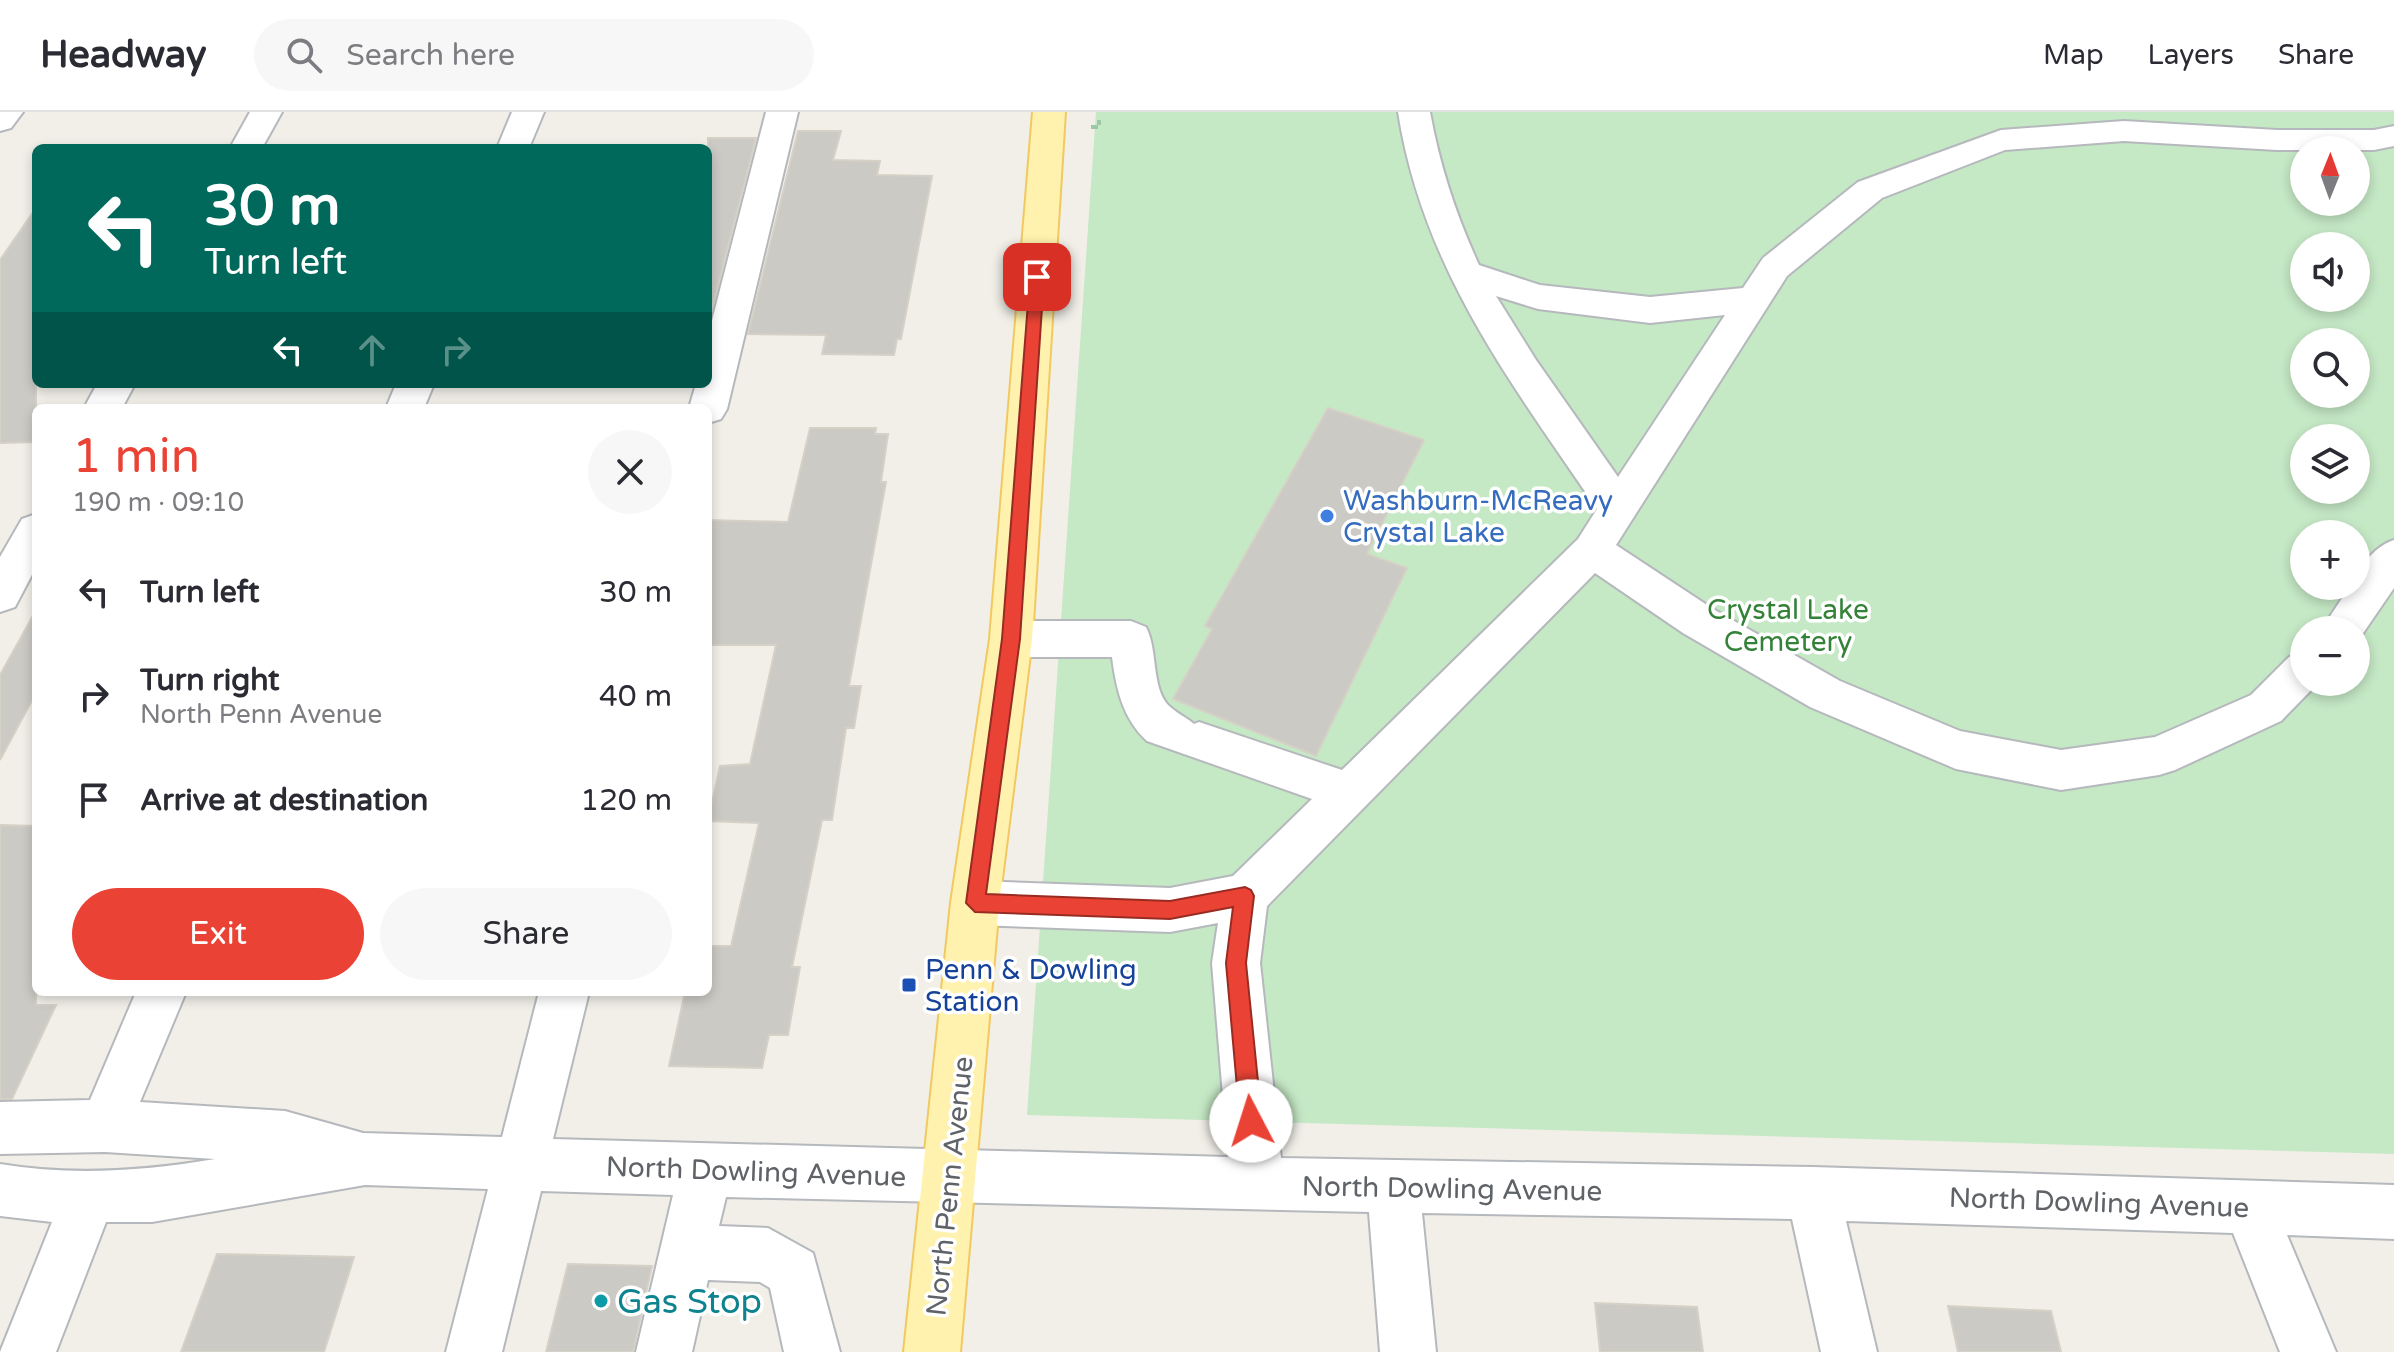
<!DOCTYPE html>
<html lang="en">
<head>
<meta charset="utf-8">
<style>
	body { margin:0; font-family:"Varela Round",sans-serif; background:#f7f7f7; color:#2b2b33; height:100vh; display:flex; flex-direction:column; font-size:30px; white-space:nowrap }
	* { box-sizing:border-box; margin:0 }
	p { font-size:26px; color:#7c7c81 }
	.icon { flex:none; width:44px; height:44px; fill:none; stroke:currentColor; stroke-width:2; stroke-linecap:round; stroke-linejoin:round }
	.map { position:relative; flex:1; overflow:hidden }
	.drawer { position:absolute; left:32px; top:292px; width:680px; height:592px; display:flex; flex-direction:column; background:#fff; border-radius:12px; box-shadow:0 4px 12px #0003 }
	.drawer>* { flex:none }
	.hud { position:absolute; left:32px; top:32px; width:680px; height:244px; border-radius:12px; box-shadow:0 4px 12px #0003; background:#00695c; color:#fff; overflow:hidden }
	.needle { width:52px; rotate:1deg }
	.tools { position:absolute; left:2290px; top:24px; display:grid; gap:16px }
	.tools a { display:grid; place-items:center; width:80px; height:80px; border-radius:50%; background:#fff; box-shadow:0 4px 12px #0003; font-size:40px }
	.pin { position:absolute; display:grid; place-items:center; width:68px; height:68px; color:#fff; margin:-34px; border-radius:16px; box-shadow:0 4px 12px #0006 }
	.me { position:absolute; width:88px; margin:-44px; rotate:355deg; stroke-linejoin:round; filter:drop-shadow(0 0 6px #0008) }
	.turn { display:flex; align-items:center; gap:28px; height:168px; padding:0 40px; font-size:36px }
	.turn .icon { width:104px; height:104px; stroke-width:2.5 }
	.turn b { display:block; font-size:56px; line-height:68px }
	.lanes { display:flex; align-items:center; height:76px; padding:0 40px; background:#0003; justify-content:center; gap:40px; direction:ltr }
	.lanes .off { opacity:.35 }
	.round { display:grid; place-items:center; flex:none; width:84px; height:84px; border-radius:42px; background:#f7f7f7 }
	.overview { display:flex; align-items:center; justify-content:space-between; height:136px; padding:0 40px }
	h1 { font-size:48px; font-weight:600; line-height:60px; color:#ea4335 }
	.button { display:flex; gap:16px; margin-top:auto; padding:16px 40px }
	.button a { flex:1; height:92px; border-radius:48px; background:#ea4335; color:#fff; font-size:32px; font-weight:600; line-height:92px; text-align:center }
	.button a+a { background:#f7f7f7; color:#2b2b33 }
	ul { padding:0; list-style:none }
	li { display:flex; align-items:center; gap:24px; height:104px; padding:0 40px }
	li div { flex:1 }
	li b { display:block; font-size:30px }
	li em { font-style:normal }
	header { display:flex; align-items:center; gap:48px; box-sizing:border-box; height:112px; padding:0 40px; background:#fff; border-bottom:2px solid #e1e1e2 }
	header strong { font-size:38px }
	nav { display:flex; gap:44px; margin-inline-start:auto; font-size:28px }
	.search { width:560px; height:72px; background:#f7f7f7; display:flex; align-items:center; gap:20px; box-sizing:border-box; padding:0 28px; border-radius:44px; color:#7c7c81; font-size:30px }
	.map>svg:first-child { display:block }
</style>
</head>
<body>
<header>
<strong>Headway</strong>
<div class="search"><svg class="icon" aria-label="search" viewBox="0 0 24 24"><circle cx="10" cy="10" r="6"/><path d="M15 15l6 6"/></svg>Search here</div>
<nav><a>Map</a><a>Layers</a><a>Share</a></nav>
</header>
<div class="map">
<svg width="2394" height="1240" viewBox="0 0 2394 1240">
	<rect width="100%" height="100%" fill="#f1efe8"/>
	<path fill="#c5e8c5" fill-rule="evenodd" d="M 1096,0 L 2394,0 L 2394,1042 L 1027,1003 ZM 2304,38 L 2356,38 L 2356,90 L 2304,90 ZM 2304,134 L 2356,134 L 2356,186 L 2304,186 ZM 2304,230 L 2356,230 L 2356,282 L 2304,282 ZM 2304,326 L 2356,326 L 2356,378 L 2304,378 ZM 2304,422 L 2356,422 L 2356,474 L 2304,474 ZM 2304,518 L 2356,518 L 2356,570 L 2304,570 Z"/>
	<g fill="#cccac5" stroke="#d6d1c6" stroke-width="2">
		<polygon points="798,19 841,19 833,48 880,49 877,63 932,64 901,227 897,227 894,243 822,242 826,223 748,222"/>
		<polygon points="708,26 756,26 708,212"/>
		<polygon points="36,96 36,330 0,331 0,148"/>
		<polygon points="1328,296 1424,328 1367,442 1407,456 1316,644 1173,587 1212,517 1205,514"/>
		<polygon points="810,316 876,316 875,322 888,322 881,370 886,370 849,574 861,574 854,616 846,616 832,708 822,708 792,855 800,855 788,923 769,923 762,956 669,954 685,880 708,880 708,834 731,834 759,711 708,709 720,654 750,652 776,533 708,533 708,408 788,410"/>
		<polygon points="36,498 36,581 0,648 0,563"/>
		<polygon points="0,713 36,714 36,893 56,893 12,987 0,987"/>
		<polygon points="217,1142 354,1145 324,1240 181,1240"/>
		<polygon points="568,1152 652,1154 633,1240 546,1240"/>
		<polygon points="1595,1191 1697,1195 1703,1240 1600,1240"/>
		<polygon points="1948,1194 2051,1199 2061,1240 1958,1240"/>
	</g>
	<g fill="none" stroke-linecap="round" stroke-linejoin="round">
		<g stroke="#b5b8bc" stroke-width="4">
			<g id="minor">
				<polygon points="0,0 23,0 11,16 0,19"/>
				<polygon points="250,0 282,0 262,36 230,36"/>
				<polygon points="512,0 544,0 529,36 497,36"/>
				<polygon points="766,0 798,0 727,297 721,307 708,311 708,296 689,296 696,272 708,272 708,224"/>
				<path d="M 1398,0 L 1430,0 C 1440,55 1456,103 1479,153 L 1540,173 L 1650,185 L 1743,176 L 1763,146 L 1858,70 L 2001,18 L 2124,9 L 2277,18 L 2374,18 L 2394,14 L 2394,34 L 2374,38 L 2277,38 L 2124,29 L 2005,38 L 1882,86 L 1787,164 L 1616,433 L 1713,497 L 1840,569 L 1960,619 L 2061,638 L 2155,625 L 2251,583 L 2289,545 L 2304,540 L 2304,570 L 2319,570 L 2281,609 L 2175,658 L 2159,663 L 2061,678 L 1956,657 L 1810,595 L 1683,521 L 1595,461 L 1267,794 L 1260,851 L 1281,1046 L 1813,1055 L 2394,1073 L 2394,1127 L 2287,1123 L 2336,1240 L 2280,1240 L 2233,1121 L 1846,1109 L 1877,1240 L 1821,1240 L 1792,1107 L 1422,1101 L 1436,1240 L 1380,1240 L 1369,1100 L 726,1085 L 719,1114 L 768,1116 L 813,1141 L 840,1240 L 784,1240 L 770,1176 L 760,1170 L 708,1168 L 692,1240 L 636,1240 L 673,1083 L 541,1079 L 502,1240 L 446,1240 L 488,1077 L 365,1073 L 152,1110 L 106,1110 L 56,1240 L 0,1240 L 52,1110 L 0,1104 L 0,1052 C 71,1064 144,1059 215,1047 L 105,1040 L 0,1042 L 0,990 L 90,988 L 136,880 L 186,880 L 140,990 L 285,999 L 363,1021 L 502,1025 L 539,880 L 589,880 L 553,1027 L 1228,1045 L 1212,851 L 1218,811 L 1170,820 L 975,813 L 958,807 L 951,791 L 958,775 L 975,769 L 1170,776 L 1233,764 L 1312,687 L 1147,629 C 1123,607 1116,577 1112,545 L 1011,545 L 996,539 L 990,527 L 996,515 L 1011,509 L 1131,509 L 1146,515 C 1158,538 1151,574 1168,593 C 1176,601 1186,605 1194,612 L 1199,610 L 1342,658 L 1578,427 L 1597,397 C 1510,269 1423,157 1398,0 ZM 1496,184 L 1538,197 L 1650,211 L 1725,203 L 1618,365 L 1536,248 Z"/>
				<polygon points="97,272 135,272 122,296 84,296"/>
				<polygon points="396,272 434,272 424,296 386,296"/>
				<polygon points="36,402 36,455 15,495 0,500 0,445 22,407"/>
				<path d="M 2394,428 L 2394,476 L 2357,530 L 2356,518 L 2321,518 L 2350,474 L 2356,474 C 2356,455 2377,433 2394,428 Z"/>
			</g>
		</g>
		<g stroke="#f2c960" stroke-width="4">
			<polygon id="major" points="1033,0 1065,0 1032,527 999,791 960,1240 904,1240 951,791 990,527"/>
		</g>
		<polyline stroke="#9cc7a9" stroke-width="4" stroke-dasharray="7 3" stroke-linecap="butt" points="1091,15 1099,15 1099,8"/>
		<use href="#minor" fill="#fff" fill-rule="evenodd"/>
		<use href="#major" fill="#fff2af" fill-rule="evenodd"/>
	</g>
	<polygon fill="#ea4335" stroke="#982c22" stroke-width="2" points="1037,160 1044,165 1020,527 986,782 1170,789 1245,775 1251,778 1254,784 1246,851 1262,1009 1259,1017 1251,1020 1243,1017 1240,1009 1226,851 1233,795 1170,807 975,800 966,791 1002,527 1030,165"/>
	<circle fill="#3f7fe0" stroke="#fff" stroke-width="3" cx="1327" cy="404" r="8"/>
	<rect fill="#1a4fb4" stroke="#fff" stroke-width="3" x="901" y="865" width="16" height="16" rx="4"/>
	<circle fill="#0f9aa8" stroke="#fff" stroke-width="3" cx="601" cy="1189" r="8"/>
	<g text-anchor="middle" stroke-width="7" stroke-linejoin="round" paint-order="stroke">
		<g font-size="28" fill="#366cbe" stroke="#fff" text-anchor="start">
			<text x="1343" y="398">Washburn-McReavy<tspan x="1343" dy="32">Crystal Lake</tspan></text>
		</g>
		<g font-size="28" fill="#348238" stroke="#fff">
			<text x="1788" y="507">Crystal Lake<tspan x="1788" dy="32">Cemetery</tspan></text>
		</g>
		<g font-size="28" fill="#164399" stroke="#fff" text-anchor="start">
			<text x="925" y="867">Penn &amp; Dowling<tspan x="925" dy="32">Station</tspan></text>
		</g>
		<g font-size="28" fill="#5f6368" stroke="#fff">
			<text transform="translate(756 1059) rotate(2)" y="10">North Dowling Avenue</text>
			<text transform="translate(949 1074) rotate(-84)" y="10">North Penn Avenue</text>
			<text transform="translate(1452 1076) rotate(1)" y="10">North Dowling Avenue</text>
			<text transform="translate(2099 1090) rotate(2)" y="10">North Dowling Avenue</text>
		</g>
		<g font-size="34" fill="#0d838f" stroke="#fff" text-anchor="start">
			<text x="617" y="1201">Gas Stop</text>
		</g>
	</g>
</svg>
<div class="tools">
<a><svg class="needle" viewBox="-14 -14 28 28"><path d="M0-13l5 13h-10z" fill="#e53935"/><path d="M0 13l5-13h-10z" fill="#7c7c81"/></svg></a>
<a><svg class="icon" aria-label="sound" viewBox="0 0 24 24"><path d="M4 9h4l5-4v14l-5-4H4zM17 9q2 3 0 6"/></svg></a>
<a><svg class="icon" aria-label="search" viewBox="0 0 24 24"><circle cx="10" cy="10" r="6"/><path d="M15 15l6 6"/></svg></a>
<a><svg class="icon" aria-label="layers" viewBox="0 0 24 24"><path d="M12 4l9 5-9 5-9-5zM3 14l9 5 9-5"/></svg></a>
<a>+</a>
<a>−</a>
</div>
<div class="pin" style="left:1037px;top:165px;background:#d93025"><svg class="icon" aria-label="arrive" viewBox="0 0 24 24"><path d="M6 21V4h12l-3 4 3 4H6"/></svg></div>
<svg class="me" style="left:1251px;top:1009px" viewBox="-20 -20 40 40"><circle r="19" fill="#fff"/><path d="M0-13L10 11 0 6-10 11z" fill="#ea4335"/></svg>
<div class="hud">
<div class="turn"><svg class="icon" aria-label="left" viewBox="0 0 24 24"><path d="M17 20v-9H6M10 6l-5 5 5 5"/></svg><div><b>30 m</b>Turn left</div></div>
<div class="lanes"><svg class="icon" aria-label="left" viewBox="0 0 24 24"><path d="M17 20v-9H6M10 6l-5 5 5 5"/></svg><svg class="icon off" aria-label="ahead" viewBox="0 0 24 24"><path d="M12 20V5M6 11l6-6 6 6"/></svg><svg class="icon off" aria-label="right" viewBox="0 0 24 24"><path d="M7 20v-9h11M14 6l5 5-5 5"/></svg></div>
</div>
<section class="drawer">
<div class="overview"><div><h1>1 min</h1><p>190 m · 09:10</p></div><a class="round"><svg class="icon" aria-label="close" viewBox="0 0 24 24"><path d="M6 6l12 12M18 6L6 18"/></svg></a></div>
<ul>
<li><svg class="icon" aria-label="left" viewBox="0 0 24 24"><path d="M17 20v-9H6M10 6l-5 5 5 5"/></svg><div><b>Turn left</b></div><em>30 m</em></li>
<li><svg class="icon" aria-label="right" viewBox="0 0 24 24"><path d="M7 20v-9h11M14 6l5 5-5 5"/></svg><div><b>Turn right</b><p>North Penn Avenue</p></div><em>40 m</em></li>
<li><svg class="icon" aria-label="arrive" viewBox="0 0 24 24"><path d="M6 21V4h12l-3 4 3 4H6"/></svg><div><b>Arrive at destination</b></div><em>120 m</em></li>
</ul>
<div class="button"><a>Exit</a><a>Share</a></div>
</section>
</div>
</body>
</html>
